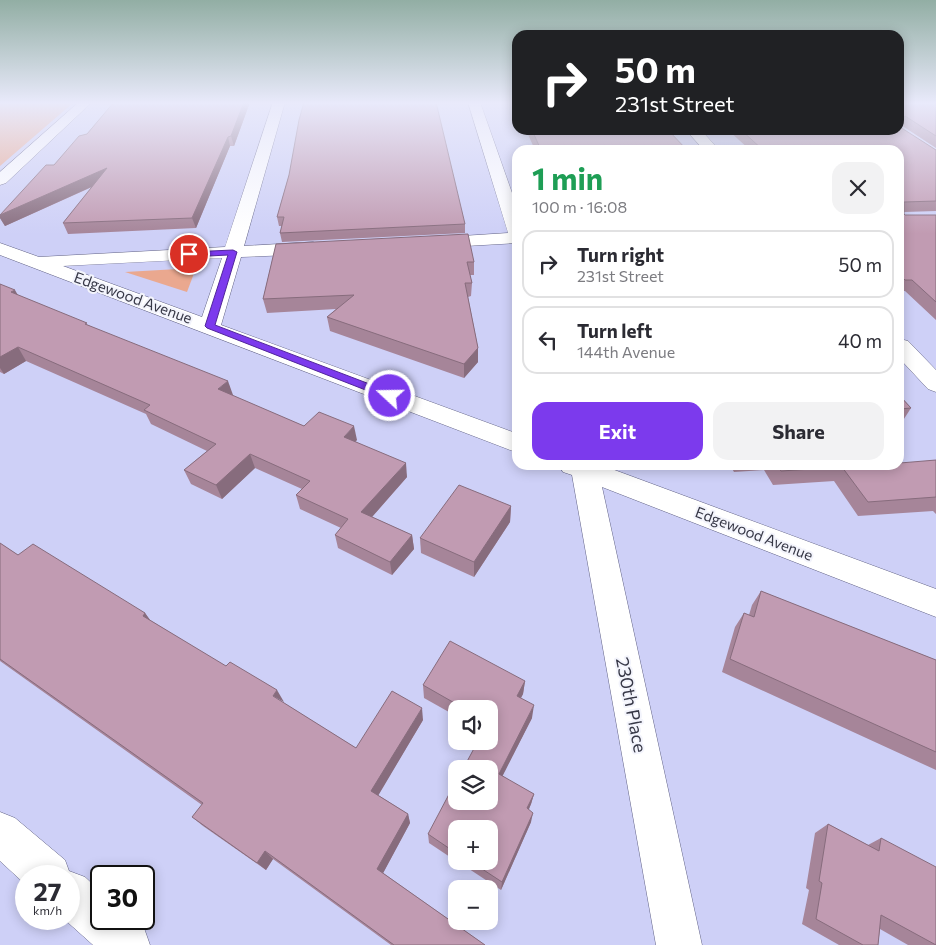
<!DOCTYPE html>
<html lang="en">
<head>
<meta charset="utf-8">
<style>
	body { margin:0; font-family:Commissioner,sans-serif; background:#f2f2f3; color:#2b2b33; height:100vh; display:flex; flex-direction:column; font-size:19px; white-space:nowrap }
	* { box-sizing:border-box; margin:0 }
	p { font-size:16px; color:#7c7c81 }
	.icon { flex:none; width:28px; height:28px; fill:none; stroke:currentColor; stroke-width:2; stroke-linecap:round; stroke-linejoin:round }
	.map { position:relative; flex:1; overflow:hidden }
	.details { position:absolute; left:512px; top:145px; width:392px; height:325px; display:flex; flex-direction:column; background:#fff; border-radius:15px; box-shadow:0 2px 12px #0003 }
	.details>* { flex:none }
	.guide { position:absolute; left:512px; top:30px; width:392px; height:105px; border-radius:15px; box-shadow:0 2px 12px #0003; background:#202124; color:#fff; overflow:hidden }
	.tools { position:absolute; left:448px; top:700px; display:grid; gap:10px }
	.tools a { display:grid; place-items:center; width:50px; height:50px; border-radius:10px; background:#fff; box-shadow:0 2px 12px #0003; font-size:25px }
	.speed { position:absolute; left:15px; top:865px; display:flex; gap:10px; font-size:25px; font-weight:700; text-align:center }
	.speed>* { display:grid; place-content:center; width:65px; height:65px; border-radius:50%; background:#fff; box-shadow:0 2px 12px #0003; line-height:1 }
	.speed small { font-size:12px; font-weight:400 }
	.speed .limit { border:2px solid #111; border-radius:8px; background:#fff; color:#111 }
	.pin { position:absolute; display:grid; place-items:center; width:42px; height:42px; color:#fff; margin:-21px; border:2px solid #fff; border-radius:50%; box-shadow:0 1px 5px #0007 }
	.me { position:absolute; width:55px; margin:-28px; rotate:291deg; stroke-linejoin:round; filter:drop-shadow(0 0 4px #0008) }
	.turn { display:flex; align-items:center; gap:18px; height:105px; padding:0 20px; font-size:22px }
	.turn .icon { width:65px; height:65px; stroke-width:2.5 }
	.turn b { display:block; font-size:35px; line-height:42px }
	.round { display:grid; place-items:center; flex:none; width:52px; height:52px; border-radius:15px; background:#f2f2f3 }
	.head { display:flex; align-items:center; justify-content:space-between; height:85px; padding:0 20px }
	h1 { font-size:30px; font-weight:700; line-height:38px; color:#1e9e55 }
	.primary-button { display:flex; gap:10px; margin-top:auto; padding:10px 20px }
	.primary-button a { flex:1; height:58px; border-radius:15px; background:#7c3aed; color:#fff; font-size:20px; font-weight:700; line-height:58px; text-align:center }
	.primary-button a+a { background:#f2f2f3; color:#2b2b33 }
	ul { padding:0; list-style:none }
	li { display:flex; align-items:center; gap:15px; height:68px; margin:0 10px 8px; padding:0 10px; border:2px solid #e1e1e2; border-radius:15px }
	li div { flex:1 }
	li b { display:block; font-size:19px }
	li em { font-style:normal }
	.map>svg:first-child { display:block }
</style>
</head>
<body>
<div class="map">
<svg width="936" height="945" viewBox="0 0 936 945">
	<rect width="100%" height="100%" fill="#ced0f7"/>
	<g fill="#eaa88f">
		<polygon points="0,102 74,102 0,166"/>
		<polygon points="196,268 187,292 125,272"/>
	</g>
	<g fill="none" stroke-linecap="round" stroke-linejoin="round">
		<g stroke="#626386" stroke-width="1">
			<g id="minor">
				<polygon points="79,102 92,102 6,183 0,185 0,172"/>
				<path d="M 273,102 L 285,102 L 244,246 L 313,242 L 319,244 L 322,248 L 319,252 L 313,254 L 241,257 L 221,325 L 518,434 L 518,453 L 0,255 L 0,243 L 39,257 L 225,247 ZM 222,258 L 202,317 L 63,266 Z"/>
				<polygon points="468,102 480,102 518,210 518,243 431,248 425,247 422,243 425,239 431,238 508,233"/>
				<polygon points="686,130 701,130 719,150 704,150"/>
				<polygon points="900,339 908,341 936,370 936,392 928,389 900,359"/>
				<polygon points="559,465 601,465 936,589 936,617 602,487 702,945 656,945 572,475 563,472"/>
				<polygon points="0,812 15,818 65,860 69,871 85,877 101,892 101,919 132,919 144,928 150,945 93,945 64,919 69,919 69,876 26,876 26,885 0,861"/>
			</g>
		</g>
		<use href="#minor" fill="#fff" fill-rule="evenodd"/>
	</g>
	<g fill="#a68599">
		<polygon points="114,102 250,102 234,146 230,146 196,228 68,234 63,223 92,187 5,226 0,218 0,215 87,134"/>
		<polygon points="513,102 518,102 518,113"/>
		<polygon points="900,102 936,102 936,148 901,125 900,126"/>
		<polygon points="526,130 668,130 687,150 535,150"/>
		<polygon points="728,130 900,130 936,150 936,211 904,212 904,214 905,215 936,215 936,320 905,291 900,291 900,150 750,150"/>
		<polygon points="289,175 465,224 465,233 282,242 280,233 282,226 279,226 277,217"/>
		<polygon points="276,244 474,262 474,275 470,275 472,283 471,296 468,297 478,348 478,362 464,378 330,331 327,317 336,309 267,313 263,299"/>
		<polygon points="0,284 18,295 88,325 233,395 232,396 304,426 357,440 355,441 407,477 372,517 412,535 414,549 392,575 338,548 335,535 341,528 300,509 296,495 302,489 255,468 222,499 191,484 184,470 207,451 151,424 146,414 26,361 4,374 0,372"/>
		<polygon points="900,396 911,408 902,422 900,422"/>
		<polygon points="936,460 936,514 933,511 858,516 834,481 773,485 764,470 734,472 730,465 900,465"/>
		<polygon points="511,506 510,522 474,577 421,553 420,538"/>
		<polygon points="0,543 18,555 145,613 150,620 356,748 423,720 378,795 408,814 410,823 383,873 485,945 391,945 273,859 266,870 203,826 192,817 202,805 0,661"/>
		<polygon points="761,591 936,660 936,770 722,672 735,627 744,613 749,615 752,605"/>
		<polygon points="525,681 523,694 521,698 532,718 502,776 534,794 531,804 529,809 531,822 501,890 457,861 489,861 456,829 456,861 429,843 428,834 489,741 489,709 456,709 456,716 424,698 423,685"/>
		<polygon points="828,824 868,845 881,838 936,945 908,945 880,929 878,945 839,945 802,924 809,890 806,888 815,833"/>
	</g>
	<g fill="#876c7d">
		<polygon points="244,102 250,102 234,146 231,136"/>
		<polygon points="905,116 901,125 900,126 900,124 902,119"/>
		<polygon points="228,137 230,146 196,228 192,218"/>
		<polygon points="107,168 111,178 5,226 0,218 0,215"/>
		<polygon points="15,290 23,304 11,292"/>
		<polygon points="18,347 26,361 4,374 0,368 0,357"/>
		<polygon points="478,348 478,362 464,378 464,364"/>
		<polygon points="228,381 233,395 223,403 218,389"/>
		<polygon points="354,426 357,440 347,450 344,437"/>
		<polygon points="250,454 255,468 222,499 216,485"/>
		<polygon points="406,463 407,477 364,526 361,512"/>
		<polygon points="511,506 510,522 474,577 474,562"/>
		<polygon points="412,535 414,549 392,575 390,562"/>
		<polygon points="145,613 155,627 143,616"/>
		<polygon points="525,681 523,694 515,708 517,696"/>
		<polygon points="277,690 284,702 273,696"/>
		<polygon points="534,705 532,718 498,785 499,774"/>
		<polygon points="422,708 423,720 375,801 371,791"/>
		<polygon points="534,794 531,804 525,818 527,808"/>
		<polygon points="533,813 531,822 501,890 502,882"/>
		<polygon points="408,814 410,823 381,877 377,869"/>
		<polygon points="265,851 273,859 266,870 257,863"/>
	</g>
	<g fill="#c19bb2" stroke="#876c7d">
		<polygon points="114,102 244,102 231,136 228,137 192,218 63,223 107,168 0,215 46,165 54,165 79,136 87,134"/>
		<polygon points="304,102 436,102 465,224 280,233 284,217 277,217 289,175 299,120"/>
		<polygon points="900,102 936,102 936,136 905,116 902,119 900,119"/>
		<polygon points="900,127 936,150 936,201 904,202 904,214 905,215 936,215 936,302 912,280 905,280 900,275 900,150 763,150 741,130 900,130"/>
		<polygon points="532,130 668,130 687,150 541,150"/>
		<polygon points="468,234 474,262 467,262 472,283 465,283 478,348 464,364 327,317 354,295 263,299 276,244"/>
		<polygon points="0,284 15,290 11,292 87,323 85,324 228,381 218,389 304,426 319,412 354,426 344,437 406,463 361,512 412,535 390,562 335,535 348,519 296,495 310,481 250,454 216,485 184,470 216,444 144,410 150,405 18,347 0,357"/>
		<polygon points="900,396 911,408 900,409"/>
		<polygon points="936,460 936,497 868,502 842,467 781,471 777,465 900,465 900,463"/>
		<polygon points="459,485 511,506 474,562 420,538"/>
		<polygon points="0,543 18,555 33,544 145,613 143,616 226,666 230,662 277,690 273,696 356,748 392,691 422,708 371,791 408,814 377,869 485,945 394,945 265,851 257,863 192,817 203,803 0,659"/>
		<polygon points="761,591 936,660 936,752 730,659 744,613 754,617"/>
		<polygon points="450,641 525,681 517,696 534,705 499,774 534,794 527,808 533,813 502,882 470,861 489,861 489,829 456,829 456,853 428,834 456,781 456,801 489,801 489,769 463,769 478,741 489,741 489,709 465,709 423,685"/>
		<polygon points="828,824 879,851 881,838 936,867 936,945 881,915 878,945 863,945 816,919 822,883 819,881"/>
	</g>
	<linearGradient id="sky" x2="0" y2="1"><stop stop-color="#92aea4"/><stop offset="0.44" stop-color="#e9eafb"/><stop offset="1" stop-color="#e9eafb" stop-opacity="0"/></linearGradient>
	<rect width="936" height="234" fill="url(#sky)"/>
	<polygon fill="#7c3aed" stroke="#51269a" points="233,250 237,252 215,325 393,393 393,398 386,398 207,328 205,326 228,255 189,257 186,254 189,252"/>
	<g text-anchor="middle" stroke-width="4" stroke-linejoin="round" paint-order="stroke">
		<g font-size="15" fill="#373847" stroke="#f3f4fc">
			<text transform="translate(133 298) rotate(20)" y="5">Edgewood Avenue</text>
			<text transform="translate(754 534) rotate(21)" y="5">Edgewood Avenue</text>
		</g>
		<g font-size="18" fill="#373847" stroke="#f3f4fc">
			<text transform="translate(631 705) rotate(79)" y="6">230th Place</text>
		</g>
	</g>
</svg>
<div class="tools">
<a><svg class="icon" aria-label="sound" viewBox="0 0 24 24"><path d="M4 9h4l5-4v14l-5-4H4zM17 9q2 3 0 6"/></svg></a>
<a><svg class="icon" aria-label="layers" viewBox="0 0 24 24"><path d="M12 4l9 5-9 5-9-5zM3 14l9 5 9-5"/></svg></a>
<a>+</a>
<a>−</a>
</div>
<div class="speed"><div>27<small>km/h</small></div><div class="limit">30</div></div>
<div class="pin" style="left:189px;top:254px;background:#d93025"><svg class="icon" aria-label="arrive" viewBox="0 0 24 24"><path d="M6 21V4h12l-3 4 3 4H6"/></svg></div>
<svg class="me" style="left:390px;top:396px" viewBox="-20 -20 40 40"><circle r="17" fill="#7c3aed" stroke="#fff" stroke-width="3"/><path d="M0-11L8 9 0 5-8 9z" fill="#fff"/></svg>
<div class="guide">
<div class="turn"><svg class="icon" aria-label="right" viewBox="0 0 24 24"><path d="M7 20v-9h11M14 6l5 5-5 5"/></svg><div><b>50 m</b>231st Street</div></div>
</div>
<section class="details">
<div class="head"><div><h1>1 min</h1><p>100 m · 16:08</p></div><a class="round"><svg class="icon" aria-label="close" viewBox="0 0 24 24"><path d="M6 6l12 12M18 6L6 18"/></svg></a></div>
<ul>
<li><svg class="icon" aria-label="right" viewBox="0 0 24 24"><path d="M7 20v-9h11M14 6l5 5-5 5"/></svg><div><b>Turn right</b><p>231st Street</p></div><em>50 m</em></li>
<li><svg class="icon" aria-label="left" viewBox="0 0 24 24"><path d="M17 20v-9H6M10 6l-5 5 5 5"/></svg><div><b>Turn left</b><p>144th Avenue</p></div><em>40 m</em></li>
</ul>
<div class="primary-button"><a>Exit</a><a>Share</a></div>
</section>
</div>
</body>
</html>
